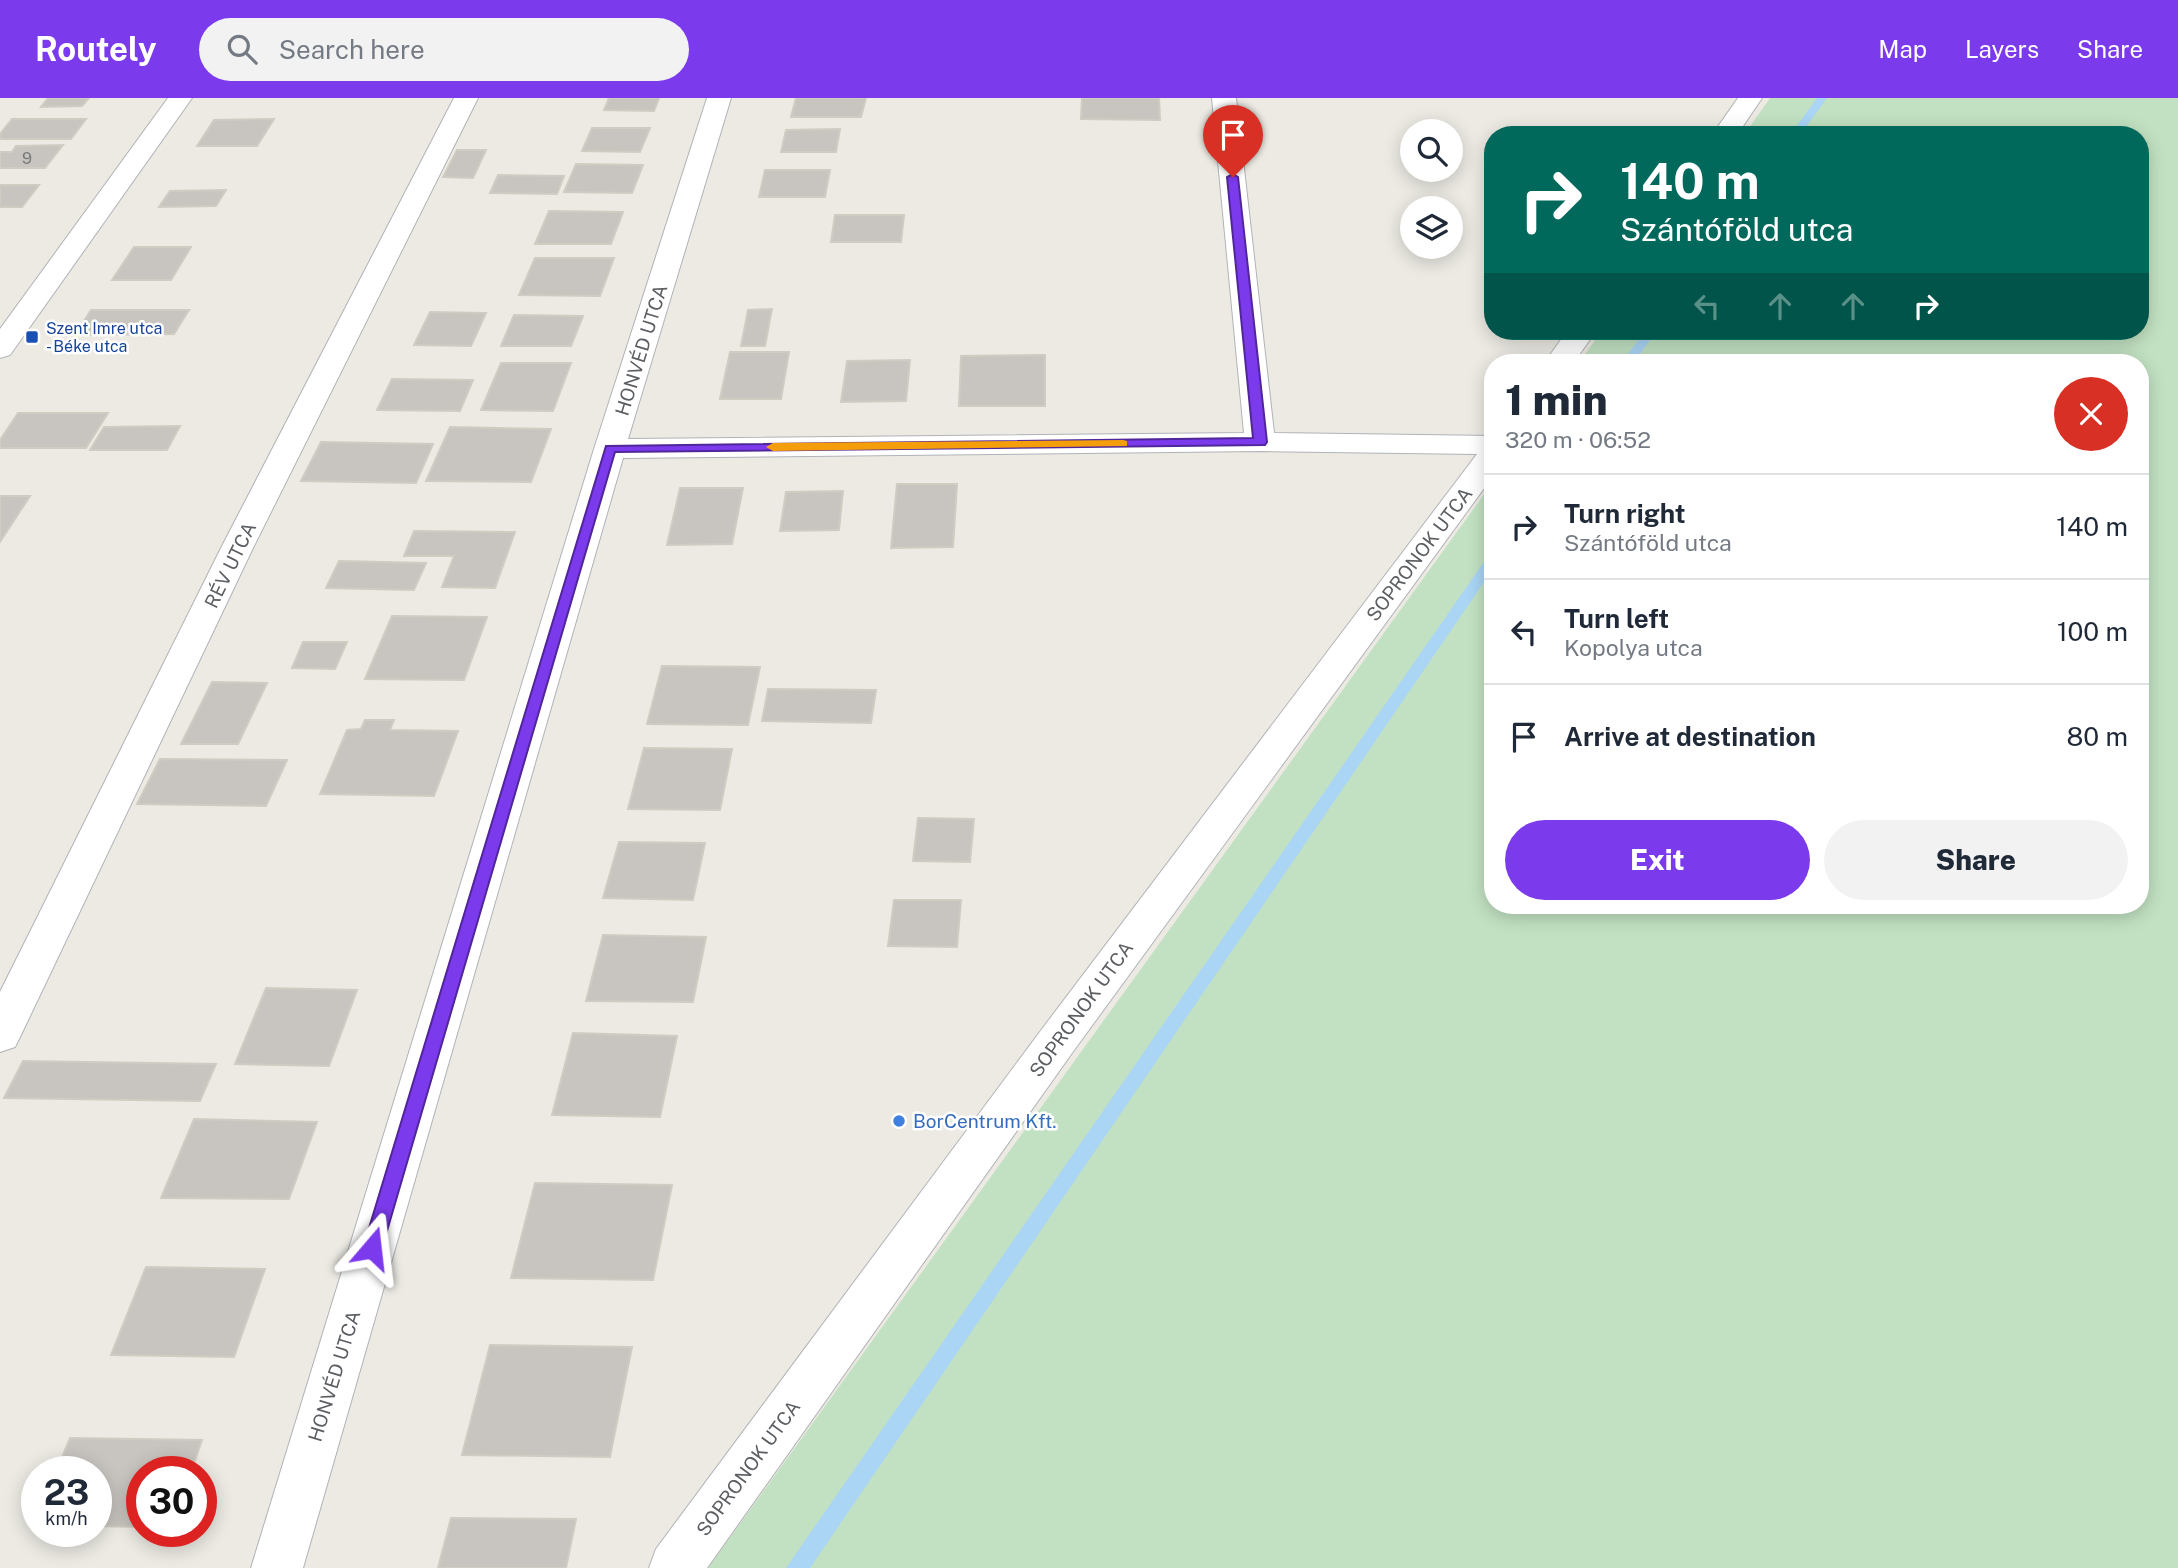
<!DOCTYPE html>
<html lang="en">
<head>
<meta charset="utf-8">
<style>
	body { margin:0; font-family:"Public Sans",sans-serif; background:#f2f2f3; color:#1f2937; height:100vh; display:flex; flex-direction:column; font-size:26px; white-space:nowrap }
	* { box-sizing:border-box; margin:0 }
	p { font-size:23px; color:#747a83 }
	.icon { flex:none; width:38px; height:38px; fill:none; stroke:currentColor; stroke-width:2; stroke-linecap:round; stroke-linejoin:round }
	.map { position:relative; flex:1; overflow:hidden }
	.details { position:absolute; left:1484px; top:256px; width:665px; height:560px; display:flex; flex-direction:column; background:#fff; border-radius:28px; box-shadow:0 4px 18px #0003 }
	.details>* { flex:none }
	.hud { position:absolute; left:1484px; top:28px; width:665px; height:214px; border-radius:28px; box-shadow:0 4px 18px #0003; background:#00695c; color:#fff; overflow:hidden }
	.tools { position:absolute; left:1400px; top:21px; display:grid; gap:14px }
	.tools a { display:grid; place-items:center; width:63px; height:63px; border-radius:50%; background:#fff; box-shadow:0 4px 18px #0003; font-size:35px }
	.speed { position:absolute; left:21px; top:1358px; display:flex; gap:14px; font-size:35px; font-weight:700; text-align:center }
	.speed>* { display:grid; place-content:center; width:91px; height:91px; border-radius:50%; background:#fff; box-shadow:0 4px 18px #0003; line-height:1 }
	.speed small { font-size:18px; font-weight:400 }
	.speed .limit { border:10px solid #d22; background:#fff; color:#111 }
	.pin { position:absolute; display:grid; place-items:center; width:60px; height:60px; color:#fff; margin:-72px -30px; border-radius:50% 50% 50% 0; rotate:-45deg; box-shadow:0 0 7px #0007 }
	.pin .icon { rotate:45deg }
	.me { position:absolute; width:77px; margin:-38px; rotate:17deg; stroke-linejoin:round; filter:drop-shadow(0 0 5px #0008) }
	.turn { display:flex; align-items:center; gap:24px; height:147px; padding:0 21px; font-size:32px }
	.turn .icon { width:91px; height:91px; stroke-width:2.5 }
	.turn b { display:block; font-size:49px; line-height:60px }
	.lanes { display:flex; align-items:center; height:66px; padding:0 21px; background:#0003; justify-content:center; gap:35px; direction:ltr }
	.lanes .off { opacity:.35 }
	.round { display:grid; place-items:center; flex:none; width:74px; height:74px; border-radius:37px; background:#f2f2f3 }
	.head { display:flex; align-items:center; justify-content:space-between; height:119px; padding:0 21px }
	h1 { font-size:42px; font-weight:800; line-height:52px }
	.primary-button { display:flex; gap:14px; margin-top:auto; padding:14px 21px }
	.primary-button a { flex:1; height:80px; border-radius:42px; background:#7c3aed; color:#fff; font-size:28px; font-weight:800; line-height:80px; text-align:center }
	.primary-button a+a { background:#f2f2f3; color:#1f2937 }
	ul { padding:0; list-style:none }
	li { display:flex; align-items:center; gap:21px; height:105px; padding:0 21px; border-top:2px solid #e0e1e3 }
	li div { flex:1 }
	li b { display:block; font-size:26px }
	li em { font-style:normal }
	header { display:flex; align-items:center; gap:42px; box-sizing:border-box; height:98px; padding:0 35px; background:#7c3aed; color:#fff }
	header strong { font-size:33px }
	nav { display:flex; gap:38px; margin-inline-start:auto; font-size:24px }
	.search { width:490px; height:63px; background:#f2f2f3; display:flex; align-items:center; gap:18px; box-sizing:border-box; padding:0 24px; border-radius:38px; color:#747a83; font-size:26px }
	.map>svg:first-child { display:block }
</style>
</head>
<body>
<header>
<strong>Routely</strong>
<div class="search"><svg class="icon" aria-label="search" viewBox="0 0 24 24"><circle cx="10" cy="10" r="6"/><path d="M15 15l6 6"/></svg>Search here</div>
<nav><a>Map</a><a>Layers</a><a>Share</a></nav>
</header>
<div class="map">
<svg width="2178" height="1470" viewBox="0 0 2178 1470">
	<rect width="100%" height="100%" fill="#eceae3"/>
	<polygon fill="#c2e1c2" points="1770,0 2178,0 2178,1470 708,1470 1493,384 1493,807 2140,807 2140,264 1579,264 1602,233 2140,233 2140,37 1744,37"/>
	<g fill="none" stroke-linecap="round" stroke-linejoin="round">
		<g fill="#aad5f5" fill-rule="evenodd">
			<polygon points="1817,0 1827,0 1800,37 1790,37"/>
			<polygon points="1645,233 1657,233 1634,264 1622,264"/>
			<polygon points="1493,457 1493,471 810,1470 786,1470 1488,458"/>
		</g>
	</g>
	<g fill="#c8c5c0" stroke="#d0ccc2" stroke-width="2">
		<polygon points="48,0 89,0 82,8 41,9"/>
		<polygon points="609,0 659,0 654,13 604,12"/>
		<polygon points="796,0 866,0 861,19 791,19"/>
		<polygon points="1082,0 1159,0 1160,22 1081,21"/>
		<polygon points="12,21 86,21 71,41 0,41 0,36"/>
		<polygon points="274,21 257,48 197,48 214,22"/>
		<polygon points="592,30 650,30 640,54 582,53"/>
		<polygon points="840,31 836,54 781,54 786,32"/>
		<polygon points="63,47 45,70 0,70 0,54 12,54 16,48"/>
		<polygon points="457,52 486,52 473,80 443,79"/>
		<polygon points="576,66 643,67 632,95 564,94"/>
		<polygon points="765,72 830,72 825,99 759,99"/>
		<polygon points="498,77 564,78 557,96 490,95"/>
		<polygon points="0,87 39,87 22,109 0,109"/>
		<polygon points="226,92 216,108 159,109 170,93"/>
		<polygon points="549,113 623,114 611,146 535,146"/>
		<polygon points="835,117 904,117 901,144 831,144"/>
		<polygon points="134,149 191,149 171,182 112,182"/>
		<polygon points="535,160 614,160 600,198 519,197"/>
		<polygon points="772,211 765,248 741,248 748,212"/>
		<polygon points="91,212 189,212 174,236 75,237"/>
		<polygon points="430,214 486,215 471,248 414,247"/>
		<polygon points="514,217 583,218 571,248 501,248"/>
		<polygon points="730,254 789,254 781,301 720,301"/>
		<polygon points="1045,257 1045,308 959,308 961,258"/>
		<polygon points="910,262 906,303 841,304 847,263"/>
		<polygon points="501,265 571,265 553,313 481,312"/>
		<polygon points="392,281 473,282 460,313 377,312"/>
		<polygon points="18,315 108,315 86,350 0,350 0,342"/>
		<polygon points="180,328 167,352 90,352 104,329"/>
		<polygon points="450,329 551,331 531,384 426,383"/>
		<polygon points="321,344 433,346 416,385 301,383"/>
		<polygon points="897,386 957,386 953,449 891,450"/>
		<polygon points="680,390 743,390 732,446 667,447"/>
		<polygon points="843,393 839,432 780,433 786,394"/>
		<polygon points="0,398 30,398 0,444"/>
		<polygon points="414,433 515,434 495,490 442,489 454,458 404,458"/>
		<polygon points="339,463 426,465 414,492 326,490"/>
		<polygon points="392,518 487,519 464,582 365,581"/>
		<polygon points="303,544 347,544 335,571 292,570"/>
		<polygon points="662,568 760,569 748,627 647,626"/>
		<polygon points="212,584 267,585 238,646 181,646"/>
		<polygon points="768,591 876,592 871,625 762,623"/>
		<polygon points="365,622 394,622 390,632 458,633 434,698 320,696 347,632 361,631"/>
		<polygon points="644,650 732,651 720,712 628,711"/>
		<polygon points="160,661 287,662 266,708 137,706"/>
		<polygon points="918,720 974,721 970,764 913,763"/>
		<polygon points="619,744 705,745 693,802 603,800"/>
		<polygon points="894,802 961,802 957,849 888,848"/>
		<polygon points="603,837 706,839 693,904 586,903"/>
		<polygon points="266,890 357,892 329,968 235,966"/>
		<polygon points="573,935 677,938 660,1019 552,1017"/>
		<polygon points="23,963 216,966 200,1003 4,1000"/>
		<polygon points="194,1021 317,1024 289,1101 161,1100"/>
		<polygon points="535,1085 672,1087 653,1182 511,1180"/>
		<polygon points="146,1169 265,1171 234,1259 111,1257"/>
		<polygon points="490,1247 632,1249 610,1359 462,1357"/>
		<polygon points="70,1340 202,1342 191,1374 142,1374 142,1429 96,1428 96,1374 56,1374"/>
		<polygon points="451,1420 576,1421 566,1470 438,1470"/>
	</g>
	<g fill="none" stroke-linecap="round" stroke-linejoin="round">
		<g stroke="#b0b3b7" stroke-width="2">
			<g id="street">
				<polygon points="168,0 192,0 10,257 0,260 0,231"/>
				<polygon points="454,0 478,0 253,450 21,937 15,949 0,954 0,894 221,450"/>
				<polygon points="707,0 731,0 628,341 1244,335 1212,0 1236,0 1274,335 1493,338 1493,378 1072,955 707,1470 649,1470 656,1451 1042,931 1477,356 1260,353 623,360 303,1470 251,1470 594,351"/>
				<polygon points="1738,0 1762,0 1737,37 1712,37"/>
				<polygon points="1567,233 1596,233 1574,264 1545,264"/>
			</g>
		</g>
		<use href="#street" fill="#fff" fill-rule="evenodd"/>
	</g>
	<polygon fill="#7c3aed" stroke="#51269a" stroke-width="2" points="1233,76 1238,79 1267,344 1265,347 615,354 382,1150 379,1156 372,1159 365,1156 363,1150 606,348 1253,340 1227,79"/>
	<polygon fill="#f59e0b" points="1123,342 1127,343 1127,348 773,353 766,349 773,345"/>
	<rect fill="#1a4fb4" stroke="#fff" stroke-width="2.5" x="25" y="232" width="14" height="14" rx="3.5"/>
	<circle fill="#3f7fe0" stroke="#fff" stroke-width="2.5" cx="899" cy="1023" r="7"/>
	<g text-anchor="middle" stroke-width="5" stroke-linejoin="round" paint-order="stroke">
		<g font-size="16" fill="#76787a">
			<text x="27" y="66">9</text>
		</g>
		<g font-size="16" fill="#164399" stroke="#fff" text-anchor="start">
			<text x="46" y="236">Szent Imre utca<tspan x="46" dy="18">- Béke utca</tspan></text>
		</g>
		<g font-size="19" fill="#5b5e62" stroke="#fff">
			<text transform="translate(641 252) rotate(-73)" y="7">HONVÉD UTCA</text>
			<text transform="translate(1419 456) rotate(-53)" y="7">SOPRONOK UTCA</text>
			<text transform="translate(230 467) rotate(-64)" y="7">RÉV UTCA</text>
			<text transform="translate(1081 911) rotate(-54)" y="7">SOPRONOK UTCA</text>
			<text transform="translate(334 1278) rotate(-73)" y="7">HONVÉD UTCA</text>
			<text transform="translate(748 1370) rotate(-54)" y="7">SOPRONOK UTCA</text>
		</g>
		<g font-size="19" fill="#366cbe" stroke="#fff" text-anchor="start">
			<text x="913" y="1030">BorCentrum Kft.</text>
		</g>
	</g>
</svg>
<div class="tools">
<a><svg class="icon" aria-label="search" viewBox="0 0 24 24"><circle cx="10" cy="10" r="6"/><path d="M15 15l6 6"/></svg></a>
<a><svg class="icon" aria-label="layers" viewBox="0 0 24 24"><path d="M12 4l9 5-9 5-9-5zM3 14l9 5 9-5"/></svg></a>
</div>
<div class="speed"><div>23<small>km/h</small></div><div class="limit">30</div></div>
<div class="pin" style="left:1233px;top:79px;background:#d93025"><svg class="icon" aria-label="arrive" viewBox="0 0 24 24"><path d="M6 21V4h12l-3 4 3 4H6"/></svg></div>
<svg class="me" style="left:372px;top:1150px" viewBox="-20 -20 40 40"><path d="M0-17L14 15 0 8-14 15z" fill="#7c3aed" stroke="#fff" stroke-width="4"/></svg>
<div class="hud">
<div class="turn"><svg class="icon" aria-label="right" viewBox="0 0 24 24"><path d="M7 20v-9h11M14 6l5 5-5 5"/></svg><div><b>140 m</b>Szántóföld utca</div></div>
<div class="lanes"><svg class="icon off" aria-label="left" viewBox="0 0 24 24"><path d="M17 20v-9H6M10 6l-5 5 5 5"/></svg><svg class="icon off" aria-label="ahead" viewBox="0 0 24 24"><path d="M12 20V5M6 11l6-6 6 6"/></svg><svg class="icon off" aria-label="ahead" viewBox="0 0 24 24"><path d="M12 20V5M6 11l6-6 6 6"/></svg><svg class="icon" aria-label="right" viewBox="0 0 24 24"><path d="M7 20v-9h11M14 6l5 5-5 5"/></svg></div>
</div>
<section class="details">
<div class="head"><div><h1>1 min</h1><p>320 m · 06:52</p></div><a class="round" style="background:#d93025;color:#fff"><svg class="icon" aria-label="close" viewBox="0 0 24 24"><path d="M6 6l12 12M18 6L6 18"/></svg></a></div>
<ul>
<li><svg class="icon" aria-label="right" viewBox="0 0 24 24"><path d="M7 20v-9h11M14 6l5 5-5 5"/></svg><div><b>Turn right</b><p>Szántóföld utca</p></div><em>140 m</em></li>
<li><svg class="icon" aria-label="left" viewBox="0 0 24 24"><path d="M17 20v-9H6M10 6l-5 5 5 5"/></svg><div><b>Turn left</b><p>Kopolya utca</p></div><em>100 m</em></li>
<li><svg class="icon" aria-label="arrive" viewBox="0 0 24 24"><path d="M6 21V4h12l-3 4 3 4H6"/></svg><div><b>Arrive at destination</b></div><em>80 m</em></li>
</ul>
<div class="primary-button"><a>Exit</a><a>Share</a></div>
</section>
</div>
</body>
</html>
